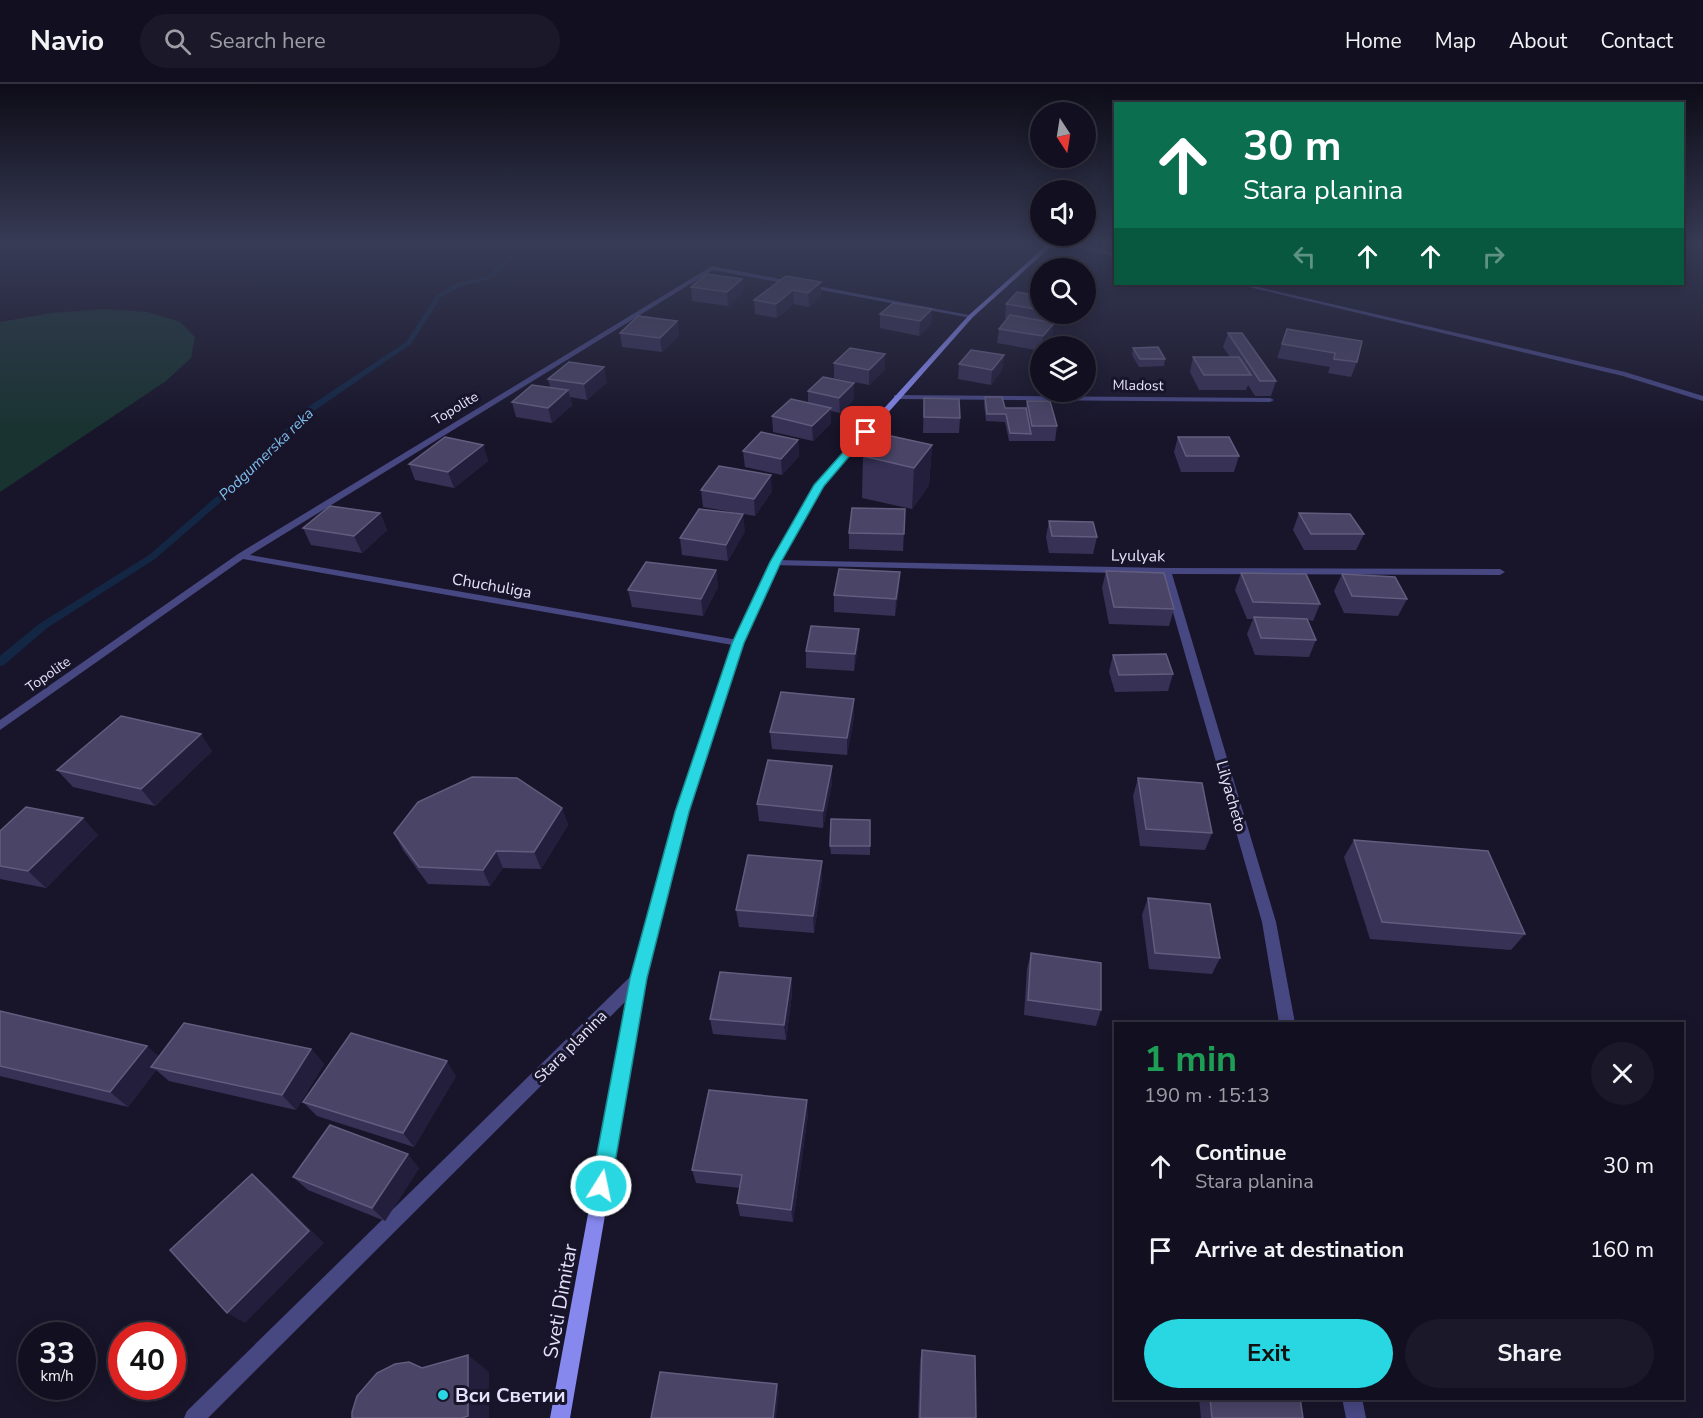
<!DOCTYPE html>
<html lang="en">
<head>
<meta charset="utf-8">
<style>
	body { margin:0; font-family:"Nunito Sans",sans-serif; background:#1b1929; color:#f1f3f6; height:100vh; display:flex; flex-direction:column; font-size:22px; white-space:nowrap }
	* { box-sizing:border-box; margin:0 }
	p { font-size:20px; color:#9c9da5 }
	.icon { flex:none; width:33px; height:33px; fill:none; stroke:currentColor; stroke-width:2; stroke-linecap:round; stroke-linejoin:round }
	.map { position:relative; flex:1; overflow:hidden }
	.details { position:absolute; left:1114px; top:938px; width:570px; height:378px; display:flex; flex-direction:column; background:#121020; border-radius:0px; box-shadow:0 3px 15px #0003,0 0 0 2px #31303e }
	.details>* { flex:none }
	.top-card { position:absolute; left:1114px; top:18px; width:570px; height:183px; border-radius:0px; box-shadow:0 3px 15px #0003,0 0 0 2px #31303e; background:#0b6e4f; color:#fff; overflow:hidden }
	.needle { width:39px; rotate:168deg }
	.controls { position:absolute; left:1030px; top:18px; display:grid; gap:12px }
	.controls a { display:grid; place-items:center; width:66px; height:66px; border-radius:50%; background:#121020; box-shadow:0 3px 15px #0003,0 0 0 2px #31303e; font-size:30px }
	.speed { position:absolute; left:18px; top:1238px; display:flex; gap:12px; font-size:30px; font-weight:700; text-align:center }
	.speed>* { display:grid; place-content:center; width:78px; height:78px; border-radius:50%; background:#121020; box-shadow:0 3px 15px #0003,0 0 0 2px #31303e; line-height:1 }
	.speed small { font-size:15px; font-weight:400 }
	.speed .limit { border:9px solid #d22; background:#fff; color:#111 }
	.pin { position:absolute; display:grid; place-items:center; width:51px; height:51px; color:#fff; margin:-26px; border-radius:12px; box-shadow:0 3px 9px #0006 }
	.me { position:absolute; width:66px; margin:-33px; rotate:10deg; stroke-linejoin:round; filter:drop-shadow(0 0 4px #0008) }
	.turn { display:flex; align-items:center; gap:21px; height:126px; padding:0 30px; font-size:27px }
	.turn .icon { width:78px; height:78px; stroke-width:2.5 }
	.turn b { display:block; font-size:42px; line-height:51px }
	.lanes { display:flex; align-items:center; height:57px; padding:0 30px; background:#0003; justify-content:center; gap:30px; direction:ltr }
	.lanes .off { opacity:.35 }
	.round { display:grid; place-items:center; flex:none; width:63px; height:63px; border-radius:32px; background:#1b1929 }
	.head { display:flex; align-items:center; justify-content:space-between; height:102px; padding:0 30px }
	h1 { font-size:36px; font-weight:700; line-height:45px; color:#1e9e55 }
	.cta { display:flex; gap:12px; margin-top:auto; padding:12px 30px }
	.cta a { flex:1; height:69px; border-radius:36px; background:#28d7e1; color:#111; font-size:24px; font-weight:700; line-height:69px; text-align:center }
	.cta a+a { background:#1b1929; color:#f1f3f6 }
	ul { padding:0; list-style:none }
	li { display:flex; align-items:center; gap:18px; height:84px; padding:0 30px }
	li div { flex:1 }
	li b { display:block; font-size:22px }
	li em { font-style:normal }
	header { display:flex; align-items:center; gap:36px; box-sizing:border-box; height:84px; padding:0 30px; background:#121020; border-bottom:2px solid #31303e }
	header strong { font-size:28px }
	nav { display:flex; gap:33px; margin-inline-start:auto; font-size:21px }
	.search { width:420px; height:54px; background:#1b1929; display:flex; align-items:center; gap:15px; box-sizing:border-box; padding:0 21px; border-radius:33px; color:#9c9da5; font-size:22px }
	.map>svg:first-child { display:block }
</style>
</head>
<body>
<header>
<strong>Navio</strong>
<div class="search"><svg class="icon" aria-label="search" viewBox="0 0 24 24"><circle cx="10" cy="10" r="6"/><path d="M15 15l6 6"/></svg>Search here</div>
<nav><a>Home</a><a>Map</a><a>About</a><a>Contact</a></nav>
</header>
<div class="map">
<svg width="1703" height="1334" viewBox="0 0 1703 1334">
	<rect width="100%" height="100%" fill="#18152a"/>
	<polygon fill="#193331" points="104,225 148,228 180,238 195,253 191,274 166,297 0,408 0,238 51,229"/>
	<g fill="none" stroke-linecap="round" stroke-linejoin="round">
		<polygon fill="#132745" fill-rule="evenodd" points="518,159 524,159 520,167 491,195 461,202 441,213 411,260 311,329 237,404 155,475 47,544 4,581 0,582 0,572 39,540 149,471 231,400 305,325 406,258 437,211 457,199 487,193 515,165"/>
		<g fill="#474782" fill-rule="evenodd">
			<polygon points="1062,159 1071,159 1116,169 1116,173"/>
			<polygon points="712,182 974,232 971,234 713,186 250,471 738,556 742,557 743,559 742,561 738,562 243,475 0,646 0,636 238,470"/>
			<polygon points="1236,200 1245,200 1625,288 1703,312 1703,317 1623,292"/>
			<polygon points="894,311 1270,314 1274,316 1270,318 897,315 894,315"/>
			<polygon points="775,476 1166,484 1500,485 1505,488 1500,491 1172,490 1276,838 1295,939 1279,939 1262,838 1162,490 772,481 772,477"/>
			<polygon points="639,887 644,889 646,894 644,899 208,1334 184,1334 187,1327 634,889"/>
			<polygon points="1342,1314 1362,1314 1366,1334 1346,1334"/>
		</g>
		<polygon fill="#8688ee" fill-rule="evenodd" points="1049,159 1055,159 973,233 823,402 780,479 743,559 688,728 646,894 570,1334 550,1334 632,894 676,728 733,559 770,479 816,399 969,231"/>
	</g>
	<g fill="#373155">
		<polygon points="786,192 821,212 809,223 794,220 777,234 755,230 754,216"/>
		<polygon points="742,195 743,208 728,222 692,217 691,203"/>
		<polygon points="1041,212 1041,230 1056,230 1049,238 1052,253 1044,262 1041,262 1041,267 997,259 999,245 1008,234 1005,234 1006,220"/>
		<polygon points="932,225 931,240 919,252 880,244 880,230"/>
		<polygon points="677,237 679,251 662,268 622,263 620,249"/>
		<polygon points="1287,245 1357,278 1351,293 1328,289 1330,283 1277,274"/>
		<polygon points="1228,249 1276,297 1271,312 1255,312 1248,301 1246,306 1199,306 1190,288 1193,273 1230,273 1223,263"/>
		<polygon points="1133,264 1165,275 1164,282 1139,283 1132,271"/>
		<polygon points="1004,271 1002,286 991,301 958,295 959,280"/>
		<polygon points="1032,273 1041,273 1041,303 1033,303 1030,288"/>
		<polygon points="834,279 885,285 869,301 834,294"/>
		<polygon points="548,295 607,298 587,316 570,313 572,321 552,339 516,333 512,318 550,303"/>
		<polygon points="808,307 854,315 840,329 831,327 831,339 813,357 773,348 772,332 808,319"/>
		<polygon points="985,313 1005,324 1026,324 1027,317 1057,342 1055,357 1009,357 1005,338 986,337 984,320"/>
		<polygon points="924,314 960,334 959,349 923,349"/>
		<polygon points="1178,353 1239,372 1234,388 1181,388 1174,368"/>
		<polygon points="798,356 799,372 782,391 745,383 743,367"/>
		<polygon points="483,361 488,377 454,404 415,396 409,380"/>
		<polygon points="932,361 929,401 912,425 862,414 863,372"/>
		<polygon points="701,406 772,407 755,432 703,423"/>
		<polygon points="905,425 903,467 849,465 849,449"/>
		<polygon points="380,429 387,446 362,469 311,461 303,444"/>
		<polygon points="1299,429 1364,450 1356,466 1304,466 1293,446"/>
		<polygon points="1049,437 1097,453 1093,470 1049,469 1046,453"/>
		<polygon points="745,447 728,477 682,471 680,454"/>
		<polygon points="716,486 718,503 703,532 632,523 628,506"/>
		<polygon points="1106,487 1174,525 1169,542 1109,540 1102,504"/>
		<polygon points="1241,489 1320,520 1313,537 1308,536 1316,556 1309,573 1255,571 1247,550 1253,535 1247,535 1235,506"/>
		<polygon points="1342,490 1407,515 1398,532 1344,529 1334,507"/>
		<polygon points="899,505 895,532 834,528 834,511"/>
		<polygon points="859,545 858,562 854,587 806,584 806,567"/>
		<polygon points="1113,571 1173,590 1168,607 1115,608 1109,588"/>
		<polygon points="854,615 854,632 847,671 772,665 770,648"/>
		<polygon points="212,667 155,722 73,703 57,686"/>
		<polygon points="1138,694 1212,749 1205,766 1140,762 1133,712"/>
		<polygon points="832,699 823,744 759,737 757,720"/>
		<polygon points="562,724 568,741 541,785 503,784 490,802 428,800 403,766 394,749"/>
		<polygon points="870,736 870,771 831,770 830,762"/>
		<polygon points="0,747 98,751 46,804 0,795"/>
		<polygon points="1354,756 1525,850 1511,866 1370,855 1344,773"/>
		<polygon points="822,777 822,794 814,849 739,843 736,826"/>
		<polygon points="1148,814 1220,874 1212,890 1149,885 1142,831"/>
		<polygon points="1031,869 1101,926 1096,942 1024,931 1027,885"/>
		<polygon points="791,894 792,910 786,956 713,950 710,935"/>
		<polygon points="0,927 159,972 311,965 324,980 296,1026 169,997 156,986 128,1023 0,992"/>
		<polygon points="456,992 414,1063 317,1032 303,1018"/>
		<polygon points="808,1030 793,1138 740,1132 737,1119 740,1104 696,1099 692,1086"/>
		<polygon points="419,1084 385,1137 308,1106 293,1093"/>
		<polygon points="922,1266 976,1334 918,1334 920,1276"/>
		<polygon points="1199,1314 1300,1314 1303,1334 1201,1334"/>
	</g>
	<g fill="#231e3c">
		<polygon points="742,195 743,208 728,222 727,208"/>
		<polygon points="821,198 821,212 809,223 808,209"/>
		<polygon points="793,206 794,220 777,234 776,220"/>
		<polygon points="932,225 931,240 919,252 920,237"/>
		<polygon points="1049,230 1056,230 1047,241"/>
		<polygon points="677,237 679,251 662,268 660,254"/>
		<polygon points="1054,239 1052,253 1044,262 1042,262 1043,252"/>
		<polygon points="885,270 885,285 869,301 869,286"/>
		<polygon points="1004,271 1002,286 991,301 992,286"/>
		<polygon points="604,283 607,298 587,316 584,300"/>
		<polygon points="854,299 854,315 840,329 839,314"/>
		<polygon points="568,306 572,321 552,339 548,324"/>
		<polygon points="831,324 831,339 813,357 812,342"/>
		<polygon points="798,356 799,372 782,391 781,375"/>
		<polygon points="483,361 488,377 454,404 448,388"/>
		<polygon points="932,361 929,401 912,425 914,384"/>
		<polygon points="771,391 772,407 755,432 754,415"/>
		<polygon points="380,429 387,446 362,469 354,452"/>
		<polygon points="743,430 745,447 728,477 726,461"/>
		<polygon points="716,486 718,503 703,532 701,515"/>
		<polygon points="900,488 899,505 895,532 896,515"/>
		<polygon points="859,545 858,562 854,587 855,570"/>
		<polygon points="854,615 854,632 847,671 847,654"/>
		<polygon points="201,650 212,667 155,722 141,705"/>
		<polygon points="832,682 832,699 823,744 823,727"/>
		<polygon points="562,724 568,741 541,785 534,768"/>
		<polygon points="83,734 98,751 46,804 28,787"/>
		<polygon points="496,767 503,784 490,802 483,786"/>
		<polygon points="822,777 822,794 814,849 813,832"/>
		<polygon points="791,894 792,910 786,956 784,941"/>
		<polygon points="147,962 164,977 151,983 156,986 128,1023 110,1008"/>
		<polygon points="311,965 324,980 296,1026 282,1011"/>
		<polygon points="447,977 456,992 414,1063 403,1049"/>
		<polygon points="807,1016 808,1030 793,1138 791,1126"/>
		<polygon points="408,1070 419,1084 385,1137 372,1124"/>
		<polygon points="252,1090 268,1103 324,1159 245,1239 227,1229"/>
		<polygon points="468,1271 489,1288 489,1334 462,1334"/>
		<polygon points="777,1300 779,1308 776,1334 773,1334"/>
	</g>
	<g fill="#4a4466" stroke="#625d7e" stroke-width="1.5">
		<polygon points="706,190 742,195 727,208 691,203"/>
		<polygon points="786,192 821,198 808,209 793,206 776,220 754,216"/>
		<polygon points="1017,208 1041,212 1041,226 1006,220"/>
		<polygon points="893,219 932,225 920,237 880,230"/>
		<polygon points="1010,231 1054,239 1043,252 999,245"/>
		<polygon points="638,232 677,237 660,254 620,249"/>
		<polygon points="1287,245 1362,257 1357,278 1334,275 1335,269 1282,260"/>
		<polygon points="1228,249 1242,249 1276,297 1260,297"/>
		<polygon points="1158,263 1165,275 1140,275 1133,264"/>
		<polygon points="850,264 885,270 869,286 834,279"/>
		<polygon points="971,266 1004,271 992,286 959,280"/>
		<polygon points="1032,273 1041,273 1041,288 1035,288"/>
		<polygon points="1193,273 1239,273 1251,291 1204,291"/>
		<polygon points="569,278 604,283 584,300 548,295"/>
		<polygon points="823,293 854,299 839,314 808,307"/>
		<polygon points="532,301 568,306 548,324 512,318"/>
		<polygon points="985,313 1002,313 1005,324 1026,324 1031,350 1010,349 1006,330 987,330"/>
		<polygon points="924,314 959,315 960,334 924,333"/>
		<polygon points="791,315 831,324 812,342 772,332"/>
		<polygon points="1027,317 1050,317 1057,342 1032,342"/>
		<polygon points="761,348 798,356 781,375 743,367"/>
		<polygon points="882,350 932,361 914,384 863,372"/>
		<polygon points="445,353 483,361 448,388 409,380"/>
		<polygon points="1178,353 1229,353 1239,372 1186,372"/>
		<polygon points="719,382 771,391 754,415 701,406"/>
		<polygon points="330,422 380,429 354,452 303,444"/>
		<polygon points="852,424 905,425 904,450 849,449"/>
		<polygon points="699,425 743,430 726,461 680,454"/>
		<polygon points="1299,429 1350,430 1364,450 1311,450"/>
		<polygon points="1049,437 1093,438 1097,453 1052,452"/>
		<polygon points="646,478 716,486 701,515 628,506"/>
		<polygon points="839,485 900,488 896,515 834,511"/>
		<polygon points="1106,487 1164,489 1174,525 1114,523"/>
		<polygon points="1241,489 1306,490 1320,520 1253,518"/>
		<polygon points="1342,490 1395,493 1407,515 1352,512"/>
		<polygon points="1254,533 1307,535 1316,556 1261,554"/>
		<polygon points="811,542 859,545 855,570 806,567"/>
		<polygon points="1166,570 1173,590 1119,591 1113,571"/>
		<polygon points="781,608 854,615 847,654 770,648"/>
		<polygon points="121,632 201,650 141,705 57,686"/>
		<polygon points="768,676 832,682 823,727 757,720"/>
		<polygon points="472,693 517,694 562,724 534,768 496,767 483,786 419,783 394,749 418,718"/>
		<polygon points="1138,694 1202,699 1212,749 1146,745"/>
		<polygon points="26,723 83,734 28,787 0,782 0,747"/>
		<polygon points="831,735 870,736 870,762 830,762"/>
		<polygon points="1354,756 1488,767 1525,850 1382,838"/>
		<polygon points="748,771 822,777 813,832 736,826"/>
		<polygon points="1148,814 1210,820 1220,874 1155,869"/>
		<polygon points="1031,869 1101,879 1101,926 1028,916"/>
		<polygon points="720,888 791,894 784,941 710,935"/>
		<polygon points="0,927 147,962 110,1008 0,982"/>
		<polygon points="184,939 311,965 282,1011 151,983"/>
		<polygon points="351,949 447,977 403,1049 303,1018"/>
		<polygon points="709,1006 807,1016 791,1126 737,1119 742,1091 692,1086"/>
		<polygon points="330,1041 408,1070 372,1124 293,1093"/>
		<polygon points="252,1090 309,1147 227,1229 170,1166"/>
		<polygon points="922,1266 975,1272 976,1334 920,1334"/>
		<polygon points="468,1271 468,1332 462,1334 352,1334 352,1328 357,1312 377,1289 395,1280 409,1278 422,1284"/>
		<polygon points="660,1288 777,1300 773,1334 651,1334"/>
		<polygon points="1210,1314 1300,1314 1303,1334 1212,1334"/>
	</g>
	<linearGradient id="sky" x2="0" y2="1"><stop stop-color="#0d0c17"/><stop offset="0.46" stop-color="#373b55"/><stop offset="1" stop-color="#373b55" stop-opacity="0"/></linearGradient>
	<rect width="1703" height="346" fill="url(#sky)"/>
	<polygon fill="#28d7e1" stroke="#1a8c92" stroke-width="1.5" points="863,346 870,348 824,402 781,478 744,559 689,728 647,894 611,1102 608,1109 601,1112 594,1109 591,1102 630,894 675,728 732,559 770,478 814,401"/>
	<circle fill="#28d7e1" stroke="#18152a" stroke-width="2" cx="443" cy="1311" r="6"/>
	<g text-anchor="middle" stroke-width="6" stroke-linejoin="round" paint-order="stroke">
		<g font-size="14" fill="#e4e2fb" stroke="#18152a">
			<text transform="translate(1138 301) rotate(1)" y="5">Mladost</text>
			<text transform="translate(455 324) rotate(-31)" y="5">Topolite</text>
			<text transform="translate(48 590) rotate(-35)" y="5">Topolite</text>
		</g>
		<g font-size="15" font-style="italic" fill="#7ebeed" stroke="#18152a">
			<text transform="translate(266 370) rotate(-44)" y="5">Podgumerska reka</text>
		</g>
		<g font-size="16" fill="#e4e2fb" stroke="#18152a">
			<text transform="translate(1138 471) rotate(1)" y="6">Lyulyak</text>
			<text transform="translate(492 501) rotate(10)" y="6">Chuchuliga</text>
			<text transform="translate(1232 712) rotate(74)" y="6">Lilyacheto</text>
			<text transform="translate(570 962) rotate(-45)" y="6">Stara planina</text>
		</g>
		<g font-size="20" fill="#e4e2fb" stroke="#18152a">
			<text transform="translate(560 1217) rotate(-80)" y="7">Sveti Dimitar</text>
		</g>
		<g font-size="20" font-weight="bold" fill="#e4e2fb" stroke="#18152a" text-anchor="start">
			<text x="455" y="1318">Вси Светии</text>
		</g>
	</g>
</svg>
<div class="controls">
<a><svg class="needle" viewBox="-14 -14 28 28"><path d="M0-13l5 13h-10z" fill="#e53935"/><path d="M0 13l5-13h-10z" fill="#9c9da5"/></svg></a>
<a><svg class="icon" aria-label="sound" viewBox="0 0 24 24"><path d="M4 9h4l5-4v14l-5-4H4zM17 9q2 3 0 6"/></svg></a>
<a><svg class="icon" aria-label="search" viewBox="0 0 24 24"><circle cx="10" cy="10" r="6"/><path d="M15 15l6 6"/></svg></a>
<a><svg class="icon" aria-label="layers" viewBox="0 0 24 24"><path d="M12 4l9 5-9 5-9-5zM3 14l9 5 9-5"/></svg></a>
</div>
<div class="speed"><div>33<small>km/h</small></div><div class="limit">40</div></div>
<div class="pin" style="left:866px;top:348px;background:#d93025"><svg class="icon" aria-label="arrive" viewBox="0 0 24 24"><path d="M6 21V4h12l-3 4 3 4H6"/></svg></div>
<svg class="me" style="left:601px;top:1102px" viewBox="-20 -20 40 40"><circle r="17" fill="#28d7e1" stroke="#fff" stroke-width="3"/><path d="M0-11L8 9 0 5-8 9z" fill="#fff"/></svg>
<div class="top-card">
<div class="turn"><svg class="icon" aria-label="ahead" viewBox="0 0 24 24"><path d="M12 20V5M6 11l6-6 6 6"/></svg><div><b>30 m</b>Stara planina</div></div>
<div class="lanes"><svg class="icon off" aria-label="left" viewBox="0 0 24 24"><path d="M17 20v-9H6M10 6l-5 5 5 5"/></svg><svg class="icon" aria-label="ahead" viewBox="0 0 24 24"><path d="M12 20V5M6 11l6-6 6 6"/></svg><svg class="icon" aria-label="ahead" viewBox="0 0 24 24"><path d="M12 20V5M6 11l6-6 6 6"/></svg><svg class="icon off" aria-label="right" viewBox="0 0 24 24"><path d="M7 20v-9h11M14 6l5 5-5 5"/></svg></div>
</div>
<section class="details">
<div class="head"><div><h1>1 min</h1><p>190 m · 15:13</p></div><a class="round"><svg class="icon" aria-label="close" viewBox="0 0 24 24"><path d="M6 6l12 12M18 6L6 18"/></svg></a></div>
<ul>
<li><svg class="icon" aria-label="ahead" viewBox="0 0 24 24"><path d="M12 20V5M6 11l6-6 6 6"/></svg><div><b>Continue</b><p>Stara planina</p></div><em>30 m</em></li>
<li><svg class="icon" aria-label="arrive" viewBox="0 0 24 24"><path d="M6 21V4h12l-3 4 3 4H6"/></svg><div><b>Arrive at destination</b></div><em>160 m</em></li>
</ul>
<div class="cta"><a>Exit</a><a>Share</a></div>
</section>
</div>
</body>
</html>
